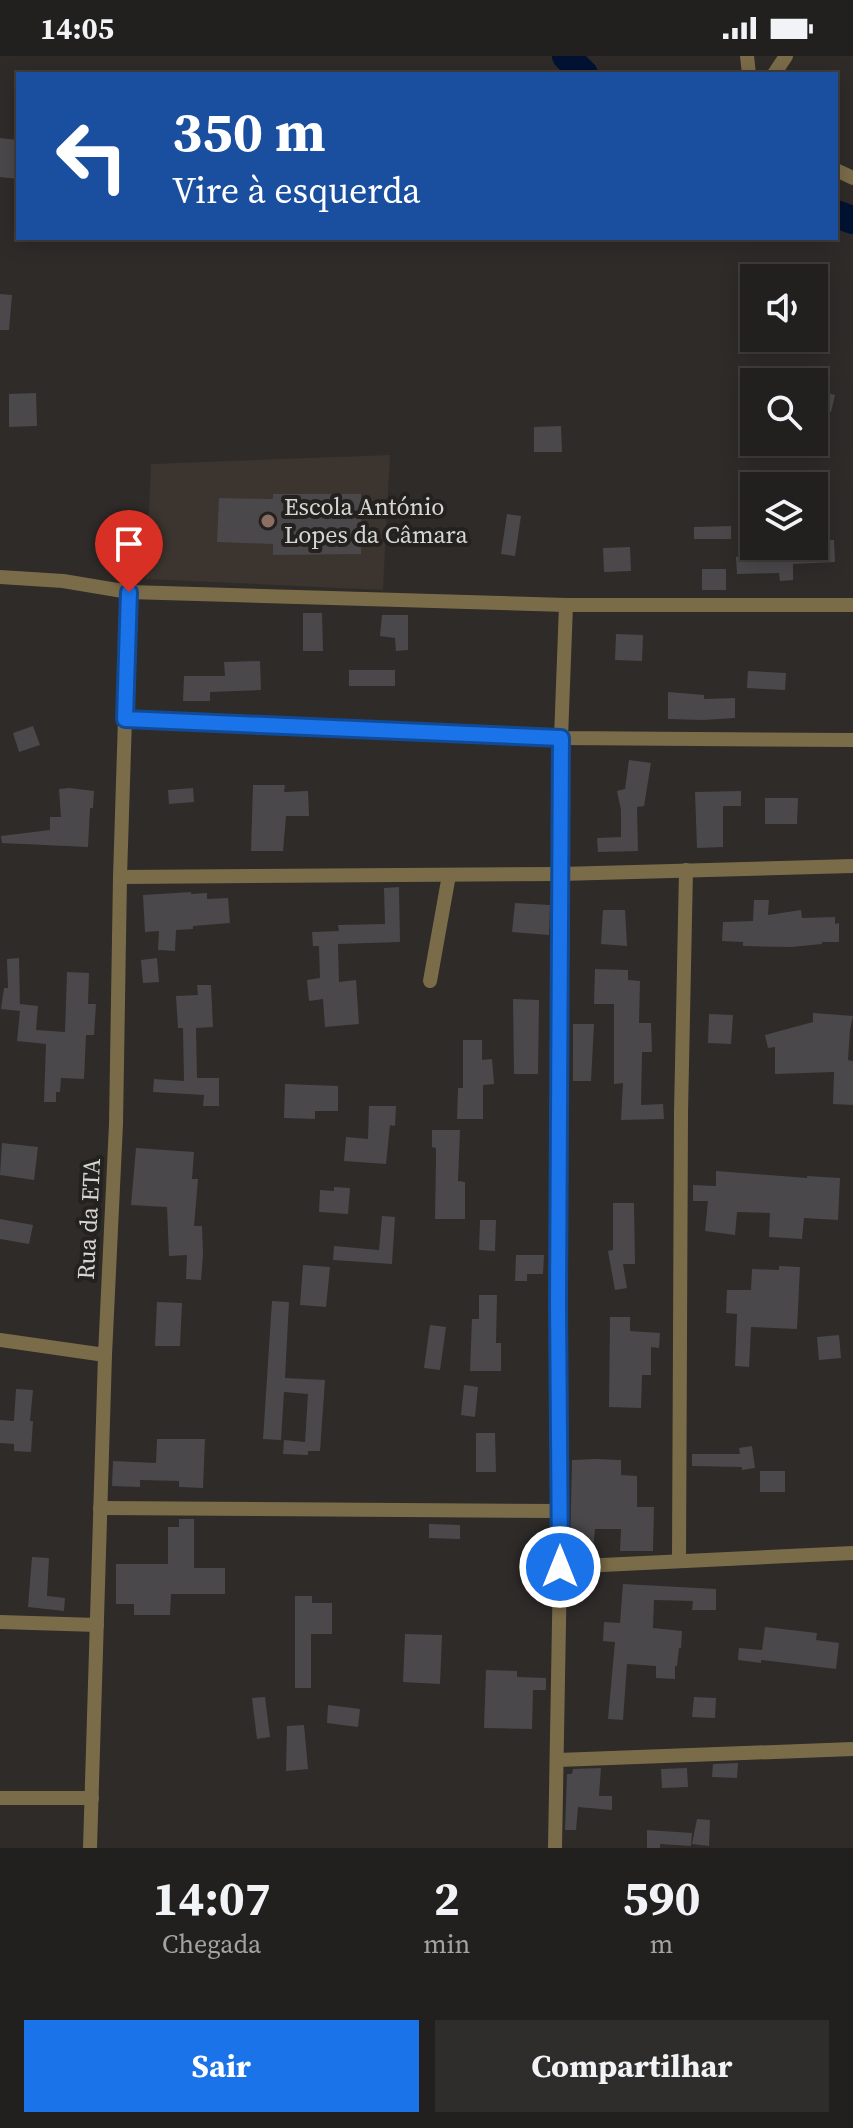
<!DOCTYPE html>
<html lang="pt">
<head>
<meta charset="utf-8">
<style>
	body { margin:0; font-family:"Source Serif 4",serif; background:#2e2d2c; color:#f1f3f6; height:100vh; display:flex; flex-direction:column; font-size:30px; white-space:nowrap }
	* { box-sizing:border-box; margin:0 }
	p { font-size:26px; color:#a2a3a4 }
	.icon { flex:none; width:44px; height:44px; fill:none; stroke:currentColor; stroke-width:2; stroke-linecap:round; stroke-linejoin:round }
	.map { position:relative; height:1792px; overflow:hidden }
	.details { display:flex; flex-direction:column; background:#22201f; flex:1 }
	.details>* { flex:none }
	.banner { position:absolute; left:16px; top:16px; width:822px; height:168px; border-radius:0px; box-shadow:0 4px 20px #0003,0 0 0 2px #3f3e3d; background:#1a4fa0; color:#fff; overflow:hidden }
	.buttons { position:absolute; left:740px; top:208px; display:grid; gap:16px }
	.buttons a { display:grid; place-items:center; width:88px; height:88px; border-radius:0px; background:#22201f; box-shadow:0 4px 20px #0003,0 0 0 2px #3f3e3d; font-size:40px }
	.pin { position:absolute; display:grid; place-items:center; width:68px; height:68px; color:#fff; margin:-82px -34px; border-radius:50% 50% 50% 0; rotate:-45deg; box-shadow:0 0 8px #0007 }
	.pin .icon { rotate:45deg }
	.me { position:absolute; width:88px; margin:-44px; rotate:0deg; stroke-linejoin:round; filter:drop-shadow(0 0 6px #0008) }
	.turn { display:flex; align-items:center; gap:28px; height:168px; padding:0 24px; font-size:36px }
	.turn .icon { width:104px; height:104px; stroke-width:2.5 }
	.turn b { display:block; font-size:56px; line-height:68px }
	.eta { display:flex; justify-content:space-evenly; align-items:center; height:136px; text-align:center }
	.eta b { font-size:48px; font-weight:700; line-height:56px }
	.cta { display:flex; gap:16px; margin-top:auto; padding:16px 24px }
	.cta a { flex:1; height:92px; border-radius:0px; background:#1a73e8; color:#fff; font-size:32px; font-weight:700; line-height:92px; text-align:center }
	.cta a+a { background:#2e2d2c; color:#f1f3f6 }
	.status { display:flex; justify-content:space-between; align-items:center; height:56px; padding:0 40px; background:#22201f; direction:ltr }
	.status svg { height:22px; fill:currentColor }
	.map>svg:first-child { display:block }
</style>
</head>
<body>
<div class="status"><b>14:05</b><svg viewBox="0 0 49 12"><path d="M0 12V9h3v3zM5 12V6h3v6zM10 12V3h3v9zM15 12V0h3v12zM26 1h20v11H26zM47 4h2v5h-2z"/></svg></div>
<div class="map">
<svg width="853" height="1792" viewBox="0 0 853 1792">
	<rect width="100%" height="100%" fill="#2e2b29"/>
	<polygon fill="#3c342e" points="390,399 383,534 146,523 151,408"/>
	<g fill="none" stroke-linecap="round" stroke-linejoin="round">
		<g stroke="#001233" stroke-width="28">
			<polyline points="566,0 584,18"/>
			<polyline points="836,158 853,164"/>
		</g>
	</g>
	<g fill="#4a484b">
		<polygon points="0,82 18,84 18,123 0,121"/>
		<polygon points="0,238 12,239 9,274 0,274"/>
		<polygon points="814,333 835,339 831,356 814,351"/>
		<polygon points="36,337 37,370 9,371 9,338"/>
		<polygon points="561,370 562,396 534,396 534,371"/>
		<polygon points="273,438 361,438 361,498 273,499 273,488 217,486 219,442 273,443"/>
		<polygon points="507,458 521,460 515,500 501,498"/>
		<polygon points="731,470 731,483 694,483 694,471"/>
		<polygon points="834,484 835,506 793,508 793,524 780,525 779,517 737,518 736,501 779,499 778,490 814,490 814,485"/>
		<polygon points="630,491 631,515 604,516 603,492"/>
		<rect x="702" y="513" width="24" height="21"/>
		<polygon points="303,557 322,557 323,595 303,595"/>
		<polygon points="382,559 408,559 408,594 396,595 395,582 380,580"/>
		<polygon points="616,578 643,579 642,605 615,604"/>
		<polygon points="260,605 261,634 210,636 210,645 183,645 184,620 225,620 224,606"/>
		<rect x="349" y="614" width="46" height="16"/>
		<polygon points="748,615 786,617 785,634 747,632"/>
		<polygon points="668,636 704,639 704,643 735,642 735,662 703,664 668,663"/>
		<polygon points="33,670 40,689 19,696 13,677"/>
		<polygon points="629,704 651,707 644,750 637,751 638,795 598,796 597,782 621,781 621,754 617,735 625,733"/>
		<polygon points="253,729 285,729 284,736 308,735 309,760 286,760 283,795 251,795"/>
		<polygon points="69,732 94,735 93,752 90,752 88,791 2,787 1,780 50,774 50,761 61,761 59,733"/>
		<polygon points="193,732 194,746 169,748 168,734"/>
		<polygon points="741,735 741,750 723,750 723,791 697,792 695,736"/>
		<polygon points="765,742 798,742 797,768 765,768"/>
		<polygon points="399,831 400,886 338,888 339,926 356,924 359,968 325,971 323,943 309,945 307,924 320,922 319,890 313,890 312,876 339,875 338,869 385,868 384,832"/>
		<polygon points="191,836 191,838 207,837 207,843 228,842 230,867 193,870 193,873 176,874 175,895 158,894 159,875 145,876 143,839"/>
		<polygon points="754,844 769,844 768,859 801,854 802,862 835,861 835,868 839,867 839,886 822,886 822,888 791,891 743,890 743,886 722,885 723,866 753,865"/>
		<polygon points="515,847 550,849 549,879 512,876"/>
		<polygon points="603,854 625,854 627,890 601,888"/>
		<polygon points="19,902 20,952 20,948 38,950 36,974 65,976 67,916 89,917 88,948 96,948 94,979 86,979 84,1023 61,1022 60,1036 56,1036 56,1046 44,1046 46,988 17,985 20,955 1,953 4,932 8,932 7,903"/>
		<polygon points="157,902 159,926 143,927 141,904"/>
		<polygon points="595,913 628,914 628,924 640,925 639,967 651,967 652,996 642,996 641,1049 663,1048 664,1063 621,1064 623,1027 614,1028 614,948 594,948"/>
		<polygon points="197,929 211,929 213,971 196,972 197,1022 219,1022 219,1050 203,1050 204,1039 153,1036 154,1023 184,1025 183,972 178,972 176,940 198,939"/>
		<polygon points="513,943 539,944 538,1018 514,1018"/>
		<polygon points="813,957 853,960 850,974 848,1004 853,1005 853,1049 833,1048 834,1016 775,1018 775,991 768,992 765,979 813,966"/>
		<polygon points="709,958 733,959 731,988 708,987"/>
		<polygon points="573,968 594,968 591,1025 573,1025"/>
		<polygon points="463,984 482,984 482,1004 492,1003 494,1028 483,1029 483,1063 457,1063 458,1032 463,1032"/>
		<polygon points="285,1028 338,1030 338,1055 315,1055 315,1063 284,1062"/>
		<polygon points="369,1050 396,1050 395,1070 390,1069 386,1108 344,1105 346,1081 368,1083"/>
		<polygon points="432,1074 460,1074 458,1125 465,1126 465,1163 435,1163 436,1103 436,1092 432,1091"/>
		<polygon points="2,1087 38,1091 34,1124 0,1119"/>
		<polygon points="136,1092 194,1096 192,1123 198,1123 194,1170 202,1170 203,1198 201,1224 186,1223 187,1199 169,1200 167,1151 131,1149"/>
		<polygon points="716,1115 807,1122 807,1120 840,1122 838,1164 804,1162 802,1183 769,1181 770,1157 737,1156 735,1179 705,1175 708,1145 693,1145 693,1129 716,1130"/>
		<polygon points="334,1131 350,1132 348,1158 319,1156 320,1134 334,1135"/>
		<polygon points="613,1147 634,1147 634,1149 635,1208 623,1208 627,1232 615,1234 608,1195 613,1194"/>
		<polygon points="382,1160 395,1161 392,1208 333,1204 334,1190 379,1194"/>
		<polygon points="0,1163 33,1169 29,1188 0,1183"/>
		<polygon points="480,1164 496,1164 495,1195 479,1194"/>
		<polygon points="516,1199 544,1199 543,1218 527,1218 527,1225 515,1225"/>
		<polygon points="303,1209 330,1211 326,1251 300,1249"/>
		<polygon points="779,1210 800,1211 797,1273 751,1271 749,1311 735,1310 737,1258 726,1257 727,1234 751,1234 752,1213 779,1214"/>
		<polygon points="479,1239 497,1239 496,1287 501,1287 501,1315 470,1315 472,1263 479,1263"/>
		<polygon points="272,1245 289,1246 285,1322 325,1324 320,1395 308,1395 308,1399 283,1398 284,1384 305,1386 308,1338 284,1336 281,1384 263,1383"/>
		<polygon points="157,1246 182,1247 180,1290 155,1290"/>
		<polygon points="610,1261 630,1261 630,1275 660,1277 659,1292 651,1291 651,1319 642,1319 641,1352 609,1351"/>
		<polygon points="430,1269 446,1271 440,1314 424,1312"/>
		<polygon points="839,1279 841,1302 819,1304 817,1281"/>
		<polygon points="464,1329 478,1331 475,1361 461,1359"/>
		<polygon points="16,1333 33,1334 30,1365 33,1365 31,1396 14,1395 14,1388 0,1387 0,1364 14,1365"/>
		<polygon points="476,1377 495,1377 496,1416 476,1416"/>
		<polygon points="157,1383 205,1383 203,1432 179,1431 179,1425 140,1424 140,1431 112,1430 113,1405 156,1407"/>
		<polygon points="752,1390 755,1412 742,1414 742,1411 692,1410 692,1398 740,1398 739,1392"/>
		<polygon points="595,1403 621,1404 621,1419 637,1420 637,1451 654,1451 653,1495 620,1495 621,1473 595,1473 593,1496 570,1496 572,1404"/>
		<rect x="760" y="1415" width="25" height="21"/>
		<polygon points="179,1463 194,1463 194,1512 225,1512 225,1538 171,1538 170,1559 134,1559 134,1548 116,1548 116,1508 168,1508 168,1471 179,1471"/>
		<polygon points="429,1468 460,1469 460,1483 429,1482"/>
		<polygon points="32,1501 49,1502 47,1540 65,1542 64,1555 28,1551"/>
		<polygon points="623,1528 716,1533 716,1554 692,1554 693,1545 654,1544 653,1572 682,1575 681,1592 679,1592 677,1610 675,1610 675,1623 656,1622 656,1610 627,1608 623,1664 608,1663 615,1586 603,1585 604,1566 620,1567"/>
		<polygon points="295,1540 312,1540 312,1547 332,1547 332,1578 311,1578 311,1632 295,1632"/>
		<polygon points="765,1571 817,1577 816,1584 839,1587 836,1613 761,1604 761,1607 738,1604 739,1592 762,1594"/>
		<polygon points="405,1578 442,1579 440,1628 403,1626"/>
		<polygon points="486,1614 517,1615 517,1621 546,1622 546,1634 533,1634 532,1673 484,1672"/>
		<polygon points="265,1641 270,1681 257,1683 252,1642"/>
		<polygon points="694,1641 716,1642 715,1662 692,1661"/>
		<polygon points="328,1649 360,1653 358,1671 327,1667"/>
		<polygon points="304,1669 308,1713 286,1715 287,1670"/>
		<polygon points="738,1707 737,1722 712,1721 713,1708"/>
		<polygon points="601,1712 599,1740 612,1740 612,1754 578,1751 576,1774 565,1774 567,1718 572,1718 573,1713"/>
		<polygon points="687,1712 688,1731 662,1732 661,1713"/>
		<polygon points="697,1763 710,1764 709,1790 692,1788"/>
		<polygon points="647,1774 692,1777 691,1790 660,1788 660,1792 647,1792"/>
	</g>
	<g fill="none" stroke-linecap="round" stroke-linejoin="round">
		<g stroke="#7b6c49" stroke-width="14">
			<polyline points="747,0 749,18"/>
			<polyline points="774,18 786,0"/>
			<polyline points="836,114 853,122"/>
			<polyline points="0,521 63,525 129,536 566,549 853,549"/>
			<polyline points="125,663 561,682 853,684"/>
			<polyline points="120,821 560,818 853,810"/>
			<polyline points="430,925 449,819"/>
			<polyline points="0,1284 105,1299"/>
			<polyline points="100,1452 560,1455"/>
			<polyline points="679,1505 681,1057 686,814"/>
			<polyline points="560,1511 853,1497"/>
			<polyline points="0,1566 97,1569"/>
			<polyline points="558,1704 853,1693"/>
			<polyline points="0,1742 92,1742"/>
			<polyline points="90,1792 105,1299 116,1068 120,821 129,536"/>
			<polyline points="555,1792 560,1511 558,1247 561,682 566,549"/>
		</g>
	</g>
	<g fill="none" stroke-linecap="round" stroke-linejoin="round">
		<g stroke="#114b97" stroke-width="20">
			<polyline id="route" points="129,536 125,663 561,682 558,1247 560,1511"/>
		</g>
		<use href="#route" stroke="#1a73e8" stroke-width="14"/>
	</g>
	<circle fill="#8d6e63" stroke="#24221f" stroke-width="3" cx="268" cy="465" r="8"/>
	<g text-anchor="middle" stroke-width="8" stroke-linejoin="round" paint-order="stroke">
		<g font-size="24" fill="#d8d6d4" stroke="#24221f" text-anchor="start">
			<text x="284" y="459">Escola António<tspan x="284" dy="28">Lopes da Câmara</tspan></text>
		</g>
		<g font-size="24" fill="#d8d6d4" stroke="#24221f">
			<text transform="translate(89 1163) rotate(-87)" y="8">Rua da ETA</text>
		</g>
	</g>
</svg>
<div class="buttons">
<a><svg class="icon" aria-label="sound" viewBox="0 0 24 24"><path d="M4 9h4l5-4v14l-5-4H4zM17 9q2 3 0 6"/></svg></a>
<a><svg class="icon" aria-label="search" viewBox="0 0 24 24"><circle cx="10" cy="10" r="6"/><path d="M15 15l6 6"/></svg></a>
<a><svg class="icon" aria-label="layers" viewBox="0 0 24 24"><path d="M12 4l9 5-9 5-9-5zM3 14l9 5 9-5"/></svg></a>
</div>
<div class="pin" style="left:129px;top:536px;background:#d93025"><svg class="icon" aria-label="arrive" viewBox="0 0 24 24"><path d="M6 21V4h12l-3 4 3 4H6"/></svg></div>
<svg class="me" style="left:560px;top:1511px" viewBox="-20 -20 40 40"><circle r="17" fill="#1a73e8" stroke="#fff" stroke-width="3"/><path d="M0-11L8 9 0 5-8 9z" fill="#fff"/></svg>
<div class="banner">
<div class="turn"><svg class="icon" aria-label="left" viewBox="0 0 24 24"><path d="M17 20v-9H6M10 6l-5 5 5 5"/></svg><div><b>350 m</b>Vire à esquerda</div></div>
</div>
</div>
<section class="details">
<div class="eta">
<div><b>14:07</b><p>Chegada</p></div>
<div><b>2</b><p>min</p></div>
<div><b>590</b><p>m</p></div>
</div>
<div class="cta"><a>Sair</a><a>Compartilhar</a></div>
</section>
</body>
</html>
